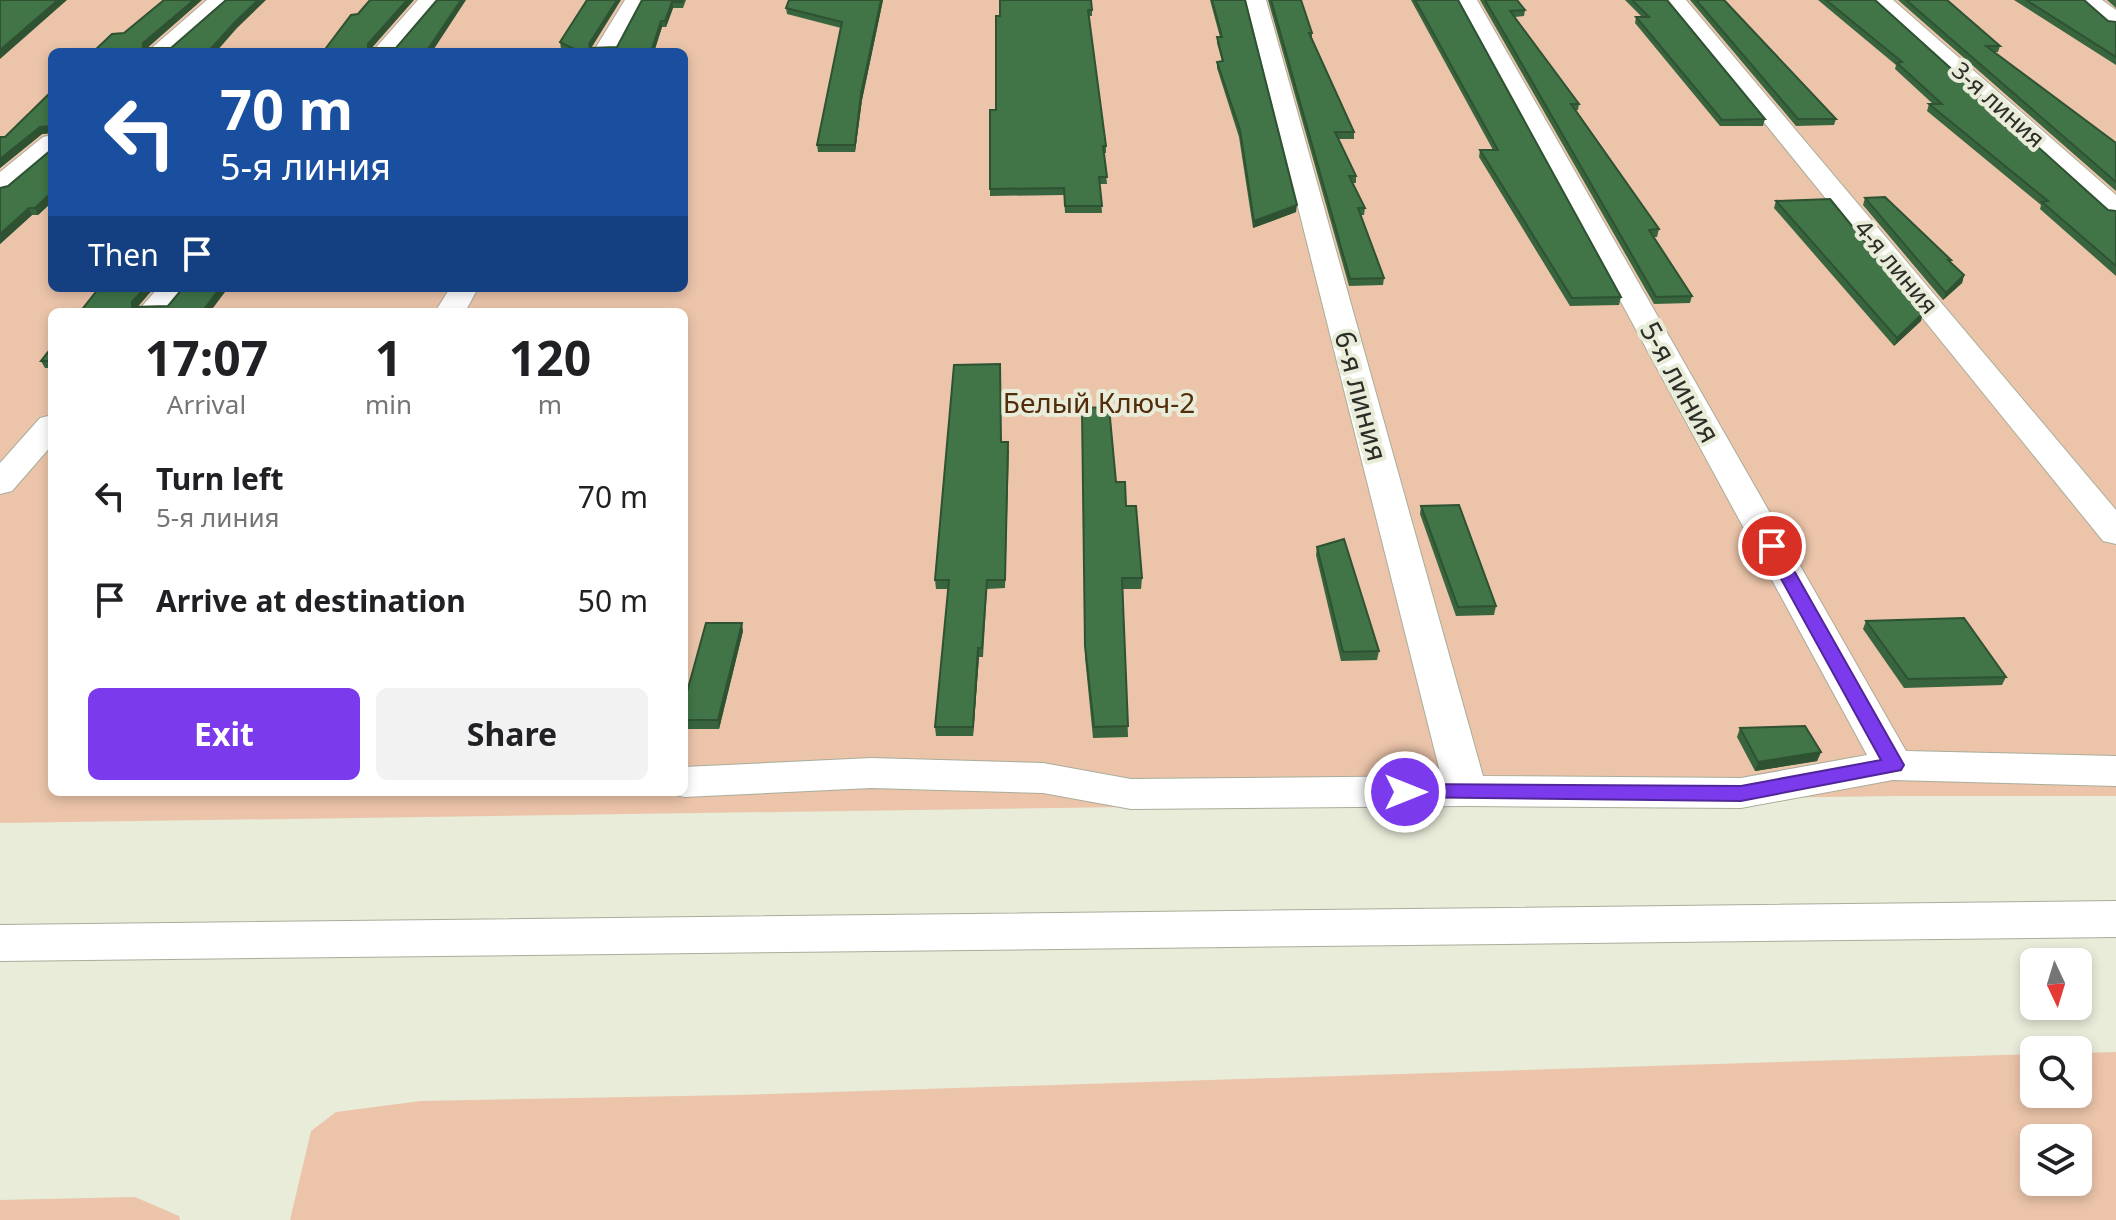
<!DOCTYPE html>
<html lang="en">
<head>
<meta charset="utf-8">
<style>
	body { margin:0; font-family:"Noto Sans",sans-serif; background:#f2f2f2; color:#202124; height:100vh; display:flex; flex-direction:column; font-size:30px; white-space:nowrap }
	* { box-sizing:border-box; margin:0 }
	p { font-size:26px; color:#757577 }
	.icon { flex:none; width:44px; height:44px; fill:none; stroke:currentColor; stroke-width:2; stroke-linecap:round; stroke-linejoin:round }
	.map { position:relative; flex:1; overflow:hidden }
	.drawer { position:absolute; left:48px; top:308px; width:640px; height:488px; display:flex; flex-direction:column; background:#fff; border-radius:12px; box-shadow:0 4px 12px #0003 }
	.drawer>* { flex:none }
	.banner { position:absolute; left:48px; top:48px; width:640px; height:244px; border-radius:12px; box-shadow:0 4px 12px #0003; background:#1a4fa0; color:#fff; overflow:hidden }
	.needle { width:52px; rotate:176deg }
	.fabs { position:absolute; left:2020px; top:948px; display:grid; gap:16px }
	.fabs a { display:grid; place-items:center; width:72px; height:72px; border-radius:12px; background:#fff; box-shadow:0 4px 12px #0003; font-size:40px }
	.pin { position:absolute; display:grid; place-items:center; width:68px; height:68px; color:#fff; margin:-34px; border:4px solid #fff; border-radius:50%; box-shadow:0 2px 8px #0007 }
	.me { position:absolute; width:88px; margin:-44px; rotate:90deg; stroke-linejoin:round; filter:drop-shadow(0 0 6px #0008) }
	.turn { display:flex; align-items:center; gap:28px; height:168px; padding:0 40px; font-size:36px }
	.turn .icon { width:104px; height:104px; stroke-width:2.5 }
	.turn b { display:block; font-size:56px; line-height:68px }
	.then { display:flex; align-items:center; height:76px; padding:0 40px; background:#0003; gap:16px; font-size:30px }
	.eta { display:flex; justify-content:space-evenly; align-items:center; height:136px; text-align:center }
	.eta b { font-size:48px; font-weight:700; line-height:56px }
	.primary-button { display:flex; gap:16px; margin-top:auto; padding:16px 40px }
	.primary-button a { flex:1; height:92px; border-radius:12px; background:#7c3aed; color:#fff; font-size:32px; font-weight:700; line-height:92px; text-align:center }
	.primary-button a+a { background:#f2f2f2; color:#202124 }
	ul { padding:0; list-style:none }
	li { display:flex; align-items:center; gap:24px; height:104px; padding:0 40px }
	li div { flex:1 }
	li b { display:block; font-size:30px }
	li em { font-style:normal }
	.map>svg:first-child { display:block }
</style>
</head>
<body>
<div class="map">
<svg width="2116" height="1220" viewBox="0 0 2116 1220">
	<rect width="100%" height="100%" fill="#e8ecd9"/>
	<g fill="#ebc4aa" fill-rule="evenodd">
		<path d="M 0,0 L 2116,0 L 2116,796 L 1896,796 L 0,823 ZM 52,52 L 684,52 L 684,288 L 52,288 ZM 52,312 L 684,312 L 684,792 L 52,792 Z"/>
		<path d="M 2116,1052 L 2116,1220 L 290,1220 L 311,1131 L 336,1112 L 421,1101 L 737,1095 L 2034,1054 L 2034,1094 L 2078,1094 L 2078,1053 ZM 2034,1138 L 2078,1138 L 2078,1182 L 2034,1182 Z"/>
		<polygon points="135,1197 179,1216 180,1220 0,1220 0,1200"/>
	</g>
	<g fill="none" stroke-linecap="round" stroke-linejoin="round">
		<g stroke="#a9ad9a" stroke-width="2">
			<g id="minor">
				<polygon points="207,0 230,0 171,52 147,52"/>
				<polygon points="418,0 439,0 395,52 372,52"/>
				<polygon points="625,0 645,0 615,52 593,52"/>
				<polygon points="1246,0 1266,0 1483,776 1741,778 1867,755 1457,0 1477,0 1906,751 2116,756 2116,786 1893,780 1741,808 1466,806 1131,809 1043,793 871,788 684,797 669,793 684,792 684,767 871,758 1043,763 1131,779 1441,776"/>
				<polygon points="1665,0 1686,0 2116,510 2116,544 2103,541"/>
				<polygon points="1871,0 1893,0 2116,195 2116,217 2107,215"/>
				<polygon points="2078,0 2102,0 2116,10 2116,26 2108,25"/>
				<polygon points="52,135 52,155 9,191 0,193 0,172 43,137"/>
				<polygon points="158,288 188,288 168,312 137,312"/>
				<polygon points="450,288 478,288 465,312 435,312"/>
				<polygon points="52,415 52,445 12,491 0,494 0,463 40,418"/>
				<polygon points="2116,901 2116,937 0,961 0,925"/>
			</g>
		</g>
		<use href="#minor" fill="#fff" fill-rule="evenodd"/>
	</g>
	<g fill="#38653e">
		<polygon points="642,0 686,0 683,8 673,8 666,27 662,27 654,52 568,52 561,49 560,42 592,48 617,47"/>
		<polygon points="789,0 883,0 862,100 855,152 818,152 817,145 841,28 787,14 786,8"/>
		<polygon points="1210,0 1245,0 1296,212 1253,228 1239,137 1217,68 1217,62 1222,61 1217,43 1217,37 1220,37"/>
		<polygon points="1268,0 1301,0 1312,33 1312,38 1354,132 1354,139 1338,139 1356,176 1356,183 1353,183 1365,208 1364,215 1361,215 1384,278 1383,285 1349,286"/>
		<polygon points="1411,0 1458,0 1621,297 1619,305 1570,306 1479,157 1480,150 1493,150"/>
		<polygon points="1480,0 1517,0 1525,10 1524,16 1515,17 1579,104 1578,110 1576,110 1659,229 1657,237 1654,237 1692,296 1690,303 1654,304"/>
		<polygon points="1625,0 1667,0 1765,119 1763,126 1720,126 1635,23 1636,17 1642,17"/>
		<polygon points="1690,0 1724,0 1836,119 1834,125 1796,126"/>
		<polygon points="1818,0 1875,0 2108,210 2116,211 2116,276 2040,209 2041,205 1927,111 1929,104 1933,104 1895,69 1896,65"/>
		<polygon points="1898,0 1947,0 2000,46 1998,52 1994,52 2116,143 2116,191"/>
		<polygon points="2014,0 2084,0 2108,21 2116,22 2116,65"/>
		<polygon points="2107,0 2116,0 2116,8"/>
		<polygon points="1092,10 1092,16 1089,16 1106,146 1106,153 1104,153 1107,184 1100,184 1102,213 1065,213 1064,195 990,196 990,110 996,110 1000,16"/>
		<polygon points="52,91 52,202 38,215 32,215 0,244 0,188 8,186 51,150 51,133 42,134 0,168 0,137 5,137"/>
		<polygon points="1865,198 1951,260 1950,262 1964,275 1962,283 1943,300 1863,205"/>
		<polygon points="1776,201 1921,321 1894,346 1774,208"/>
		<polygon points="52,347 52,368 45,368 41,361"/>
		<polygon points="1082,408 1126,506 1142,578 1141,589 1123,589 1128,737 1093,738 1085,657"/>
		<polygon points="1001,442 1009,450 1005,588 987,589 983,657 979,657 973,736 936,736 935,727 948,589 936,589 935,580"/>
		<polygon points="1421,506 1496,606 1494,615 1456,616 1420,514"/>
		<polygon points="1317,547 1379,651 1377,660 1341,661 1316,555"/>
		<polygon points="1866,621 2006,677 2002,685 1904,688 1863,629"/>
		<polygon points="743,631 719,729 684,729 684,703"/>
		<polygon points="1740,728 1821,752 1817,761 1755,771 1737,737"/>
	</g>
	<g fill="#2e5232">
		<polygon points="58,0 67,0 0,59 0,50"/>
		<polygon points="194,0 202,0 145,50 143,48 143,43"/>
		<polygon points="258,0 266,0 237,28 216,52 208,52 235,22"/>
		<polygon points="407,0 414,0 370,50 370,52 368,44"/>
		<polygon points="461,0 466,0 432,52 426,52"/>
		<polygon points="617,0 621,0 590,50 589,44"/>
		<polygon points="881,0 883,0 862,100 855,152 855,145 861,94"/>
		<polygon points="672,2 673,8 666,27 665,21"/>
		<polygon points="661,21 662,27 654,52 651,52"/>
		<polygon points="51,126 52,133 42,134 0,168 0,159 40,127"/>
		<polygon points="52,192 52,202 38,215 35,208"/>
		<polygon points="1297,205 1296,212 1253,228 1254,221"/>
		<polygon points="29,208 32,215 0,244 0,234"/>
		<polygon points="1964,275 1962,283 1943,300 1946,293"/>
		<polygon points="145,288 154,288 135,310 132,307 132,302"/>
		<polygon points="220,288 228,288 210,312 202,312"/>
		<polygon points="1923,313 1921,321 1894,346 1897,338"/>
		<polygon points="742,623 743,631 719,729 718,720"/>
		<polygon points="978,648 979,657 973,736 973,727"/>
		<polygon points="1821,752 1817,761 1755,771 1758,762"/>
	</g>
	<g fill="#417548" stroke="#2e5232" stroke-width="2">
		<polygon points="0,0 58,0 0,50"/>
		<polygon points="164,0 194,0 143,43 143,48 171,48 226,0 258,0 235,22 208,52 93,52 112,34 124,33"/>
		<polygon points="370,0 407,0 368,44 368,48 396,48 437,0 461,0 426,52 323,52 351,15 358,14"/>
		<polygon points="587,0 617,0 589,44 590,48 617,47 642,0 683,0 682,2 672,2 665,21 661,21 651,52 580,52 560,42"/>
		<polygon points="789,0 881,0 861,94 855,145 817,145 842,22 786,8"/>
		<polygon points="1000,0 1091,0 1092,10 1088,10 1106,146 1103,146 1107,177 1099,177 1102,206 1065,206 1064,188 990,189 990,110 996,110 996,16 1000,16"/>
		<polygon points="1212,0 1245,0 1297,205 1254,221 1240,130 1217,62 1223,61 1217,37 1222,37"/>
		<polygon points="1271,0 1301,0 1312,33 1309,33 1354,132 1335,132 1356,176 1349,176 1365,208 1358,208 1384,278 1350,279"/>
		<polygon points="1415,0 1458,0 1621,297 1572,298 1480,150 1498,150"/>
		<polygon points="1485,0 1517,0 1525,10 1510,11 1579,104 1571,104 1659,229 1649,230 1692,296 1656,297"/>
		<polygon points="1632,0 1667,0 1765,119 1722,120 1636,17 1649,17"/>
		<polygon points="1696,0 1724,0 1836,119 1798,119"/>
		<polygon points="1826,0 1875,0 2108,210 2116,211 2116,266 2042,202 2048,201 1929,104 1942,104 1897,63 1902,62"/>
		<polygon points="1906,0 1947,0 2000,46 1986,46 2116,143 2116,182"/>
		<polygon points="2026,0 2084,0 2108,21 2116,22 2116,57"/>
		<polygon points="52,91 52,192 35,208 29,208 0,234 0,188 8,186 51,150 51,126 40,127 0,159 0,137 5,137"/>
		<polygon points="1885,197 1951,260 1948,260 1964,275 1946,293 1865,198"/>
		<polygon points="1830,199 1923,313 1897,338 1776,201"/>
		<polygon points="99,288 145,288 132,302 132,307 168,306 183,288 220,288 202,312 80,312"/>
		<polygon points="52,347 52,361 41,361"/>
		<polygon points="1000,364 1001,442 1008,442 1005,580 987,580 982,648 978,648 973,727 935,727 949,580 935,580 954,365"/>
		<polygon points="1109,407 1116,482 1125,482 1126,506 1136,506 1142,578 1122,578 1128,726 1094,727 1085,646 1082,408"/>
		<polygon points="1459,505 1496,606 1458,607 1421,506"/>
		<polygon points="1344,539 1379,651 1343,652 1317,547"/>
		<polygon points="1964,618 2006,677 1908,679 1866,621"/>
		<polygon points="706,623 742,623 718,720 684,720 684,703"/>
		<polygon points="1805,726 1821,752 1758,762 1740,728"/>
	</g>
	<polygon fill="#7c3aed" stroke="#51269a" stroke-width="2" points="1772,541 1780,546 1904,765 1901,770 1741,801 1398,797 1395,792 1398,786 1405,784 1741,786 1881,760 1763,546"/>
	<g text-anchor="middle" stroke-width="8" stroke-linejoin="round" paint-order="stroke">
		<g font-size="24" fill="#2c2d26" stroke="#e8ecd9">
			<text transform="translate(1998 105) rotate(42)" y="8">3-я линия</text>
			<text transform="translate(1896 267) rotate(50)" y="8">4-я линия</text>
		</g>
		<g font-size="28" fill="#2c2d26" stroke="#e8ecd9">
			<text transform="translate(1680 382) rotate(61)" y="10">5-я линия</text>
			<text transform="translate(1361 396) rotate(75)" y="10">6-я линия</text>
		</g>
		<g font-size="28" fill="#532c0c" stroke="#e8ecd9">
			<text x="1099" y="413">Белый Ключ-2</text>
		</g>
	</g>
</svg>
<div class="fabs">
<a><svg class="needle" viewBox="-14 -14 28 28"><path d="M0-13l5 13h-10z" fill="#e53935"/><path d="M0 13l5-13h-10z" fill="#757577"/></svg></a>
<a><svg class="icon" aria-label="search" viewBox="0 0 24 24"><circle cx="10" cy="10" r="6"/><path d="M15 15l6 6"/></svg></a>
<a><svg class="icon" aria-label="layers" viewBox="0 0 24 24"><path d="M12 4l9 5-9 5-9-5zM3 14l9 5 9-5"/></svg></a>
</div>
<div class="pin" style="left:1772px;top:546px;background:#d93025"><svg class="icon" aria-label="arrive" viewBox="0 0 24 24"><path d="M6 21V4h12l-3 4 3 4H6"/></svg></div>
<svg class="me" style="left:1405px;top:792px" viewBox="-20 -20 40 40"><circle r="17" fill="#7c3aed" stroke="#fff" stroke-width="3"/><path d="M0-11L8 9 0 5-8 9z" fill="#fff"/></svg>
<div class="banner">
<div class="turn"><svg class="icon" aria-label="left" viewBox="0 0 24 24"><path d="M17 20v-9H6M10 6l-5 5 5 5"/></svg><div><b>70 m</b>5-я линия</div></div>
<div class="then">Then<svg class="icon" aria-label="arrive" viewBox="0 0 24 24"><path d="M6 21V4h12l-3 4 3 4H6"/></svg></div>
</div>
<section class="drawer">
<div class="eta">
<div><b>17:07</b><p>Arrival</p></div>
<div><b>1</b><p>min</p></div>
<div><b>120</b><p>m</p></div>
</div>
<ul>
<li><svg class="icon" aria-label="left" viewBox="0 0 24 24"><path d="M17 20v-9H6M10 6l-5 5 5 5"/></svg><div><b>Turn left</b><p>5-я линия</p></div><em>70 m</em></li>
<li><svg class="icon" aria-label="arrive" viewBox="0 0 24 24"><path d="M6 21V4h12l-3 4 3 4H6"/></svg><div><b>Arrive at destination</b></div><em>50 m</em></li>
</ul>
<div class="primary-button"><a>Exit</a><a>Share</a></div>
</section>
</div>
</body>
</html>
